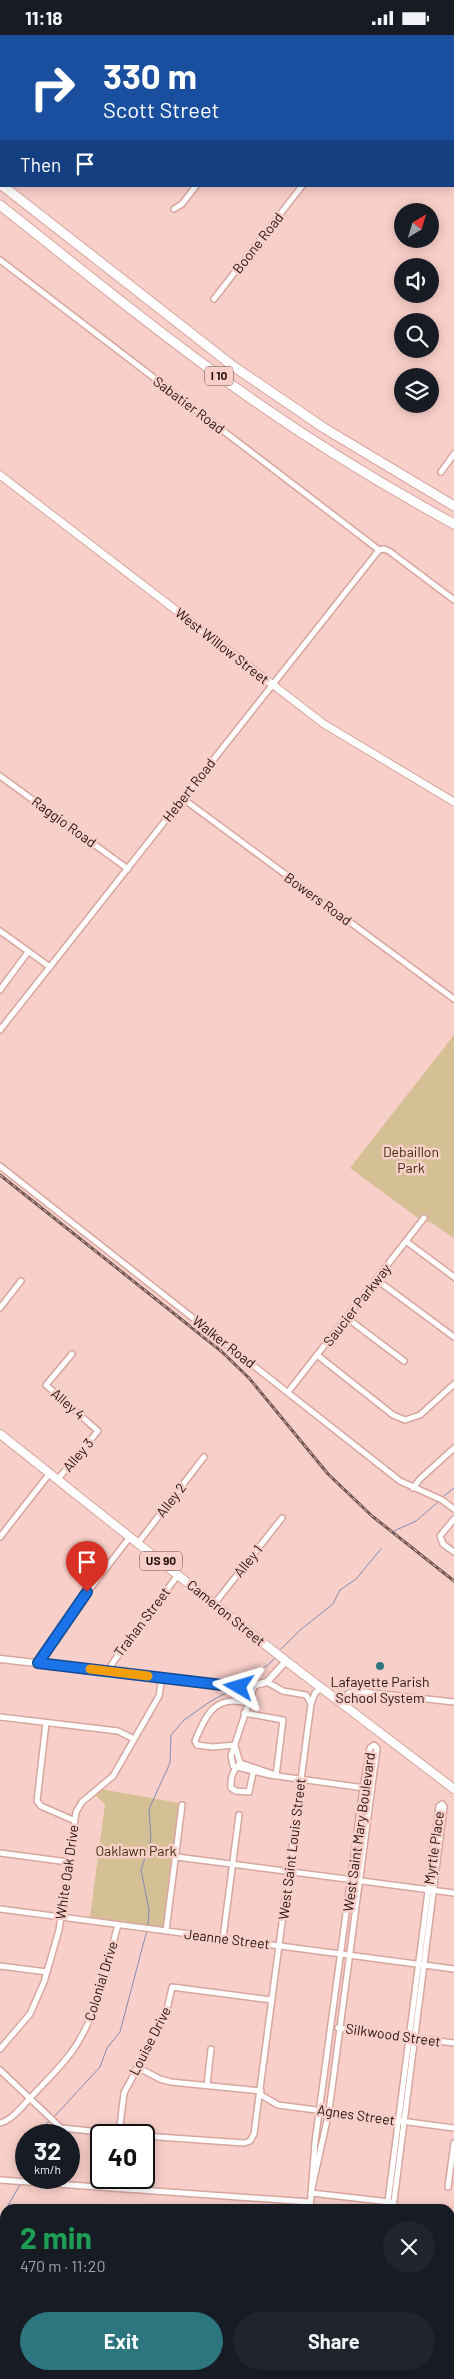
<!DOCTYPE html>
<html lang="en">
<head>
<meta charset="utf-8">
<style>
	body { margin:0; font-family:Barlow,sans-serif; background:#20242c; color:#f1f3f6; height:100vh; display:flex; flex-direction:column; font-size:19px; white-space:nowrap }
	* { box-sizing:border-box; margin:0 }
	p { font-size:16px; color:#9ea1a6 }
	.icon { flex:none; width:28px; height:28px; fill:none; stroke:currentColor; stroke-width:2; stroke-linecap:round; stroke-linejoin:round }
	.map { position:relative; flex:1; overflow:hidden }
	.drawer { position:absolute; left:0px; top:2169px; width:455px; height:176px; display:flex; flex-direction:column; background:#171b24; border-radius:15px 15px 0 0; box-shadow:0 2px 12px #0003 }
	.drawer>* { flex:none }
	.hud { position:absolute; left:0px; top:0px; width:455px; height:152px; box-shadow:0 2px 12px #0003; background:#1a4fa0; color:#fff; overflow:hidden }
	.needle { width:32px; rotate:38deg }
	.fabs { position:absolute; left:394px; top:168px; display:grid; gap:10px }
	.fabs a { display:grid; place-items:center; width:45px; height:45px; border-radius:50%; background:#171b24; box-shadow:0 2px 12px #0003; font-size:25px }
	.speed { position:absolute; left:15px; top:2089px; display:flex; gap:10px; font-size:25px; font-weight:700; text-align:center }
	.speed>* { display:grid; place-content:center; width:65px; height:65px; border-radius:50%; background:#171b24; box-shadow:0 2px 12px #0003; line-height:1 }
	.speed small { font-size:12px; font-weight:400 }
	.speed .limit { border:2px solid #111; border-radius:8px; background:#fff; color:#111 }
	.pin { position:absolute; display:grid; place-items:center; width:42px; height:42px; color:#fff; margin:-51px -21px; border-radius:50% 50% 50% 0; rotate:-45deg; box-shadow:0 0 5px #0007 }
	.pin .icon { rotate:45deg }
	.me { position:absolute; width:55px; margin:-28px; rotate:277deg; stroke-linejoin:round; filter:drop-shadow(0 0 4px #0008) }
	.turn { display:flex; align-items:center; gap:18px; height:105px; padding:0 20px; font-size:22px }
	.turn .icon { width:65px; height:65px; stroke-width:2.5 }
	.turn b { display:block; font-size:35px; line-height:42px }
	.then { display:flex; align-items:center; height:48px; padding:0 20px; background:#0003; gap:10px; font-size:19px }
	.round { display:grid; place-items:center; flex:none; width:52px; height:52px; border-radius:26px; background:#20242c }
	.overview { display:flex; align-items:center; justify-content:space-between; height:85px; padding:0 20px }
	h1 { font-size:30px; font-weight:700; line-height:38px; color:#1e9e55 }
	.cta { display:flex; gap:10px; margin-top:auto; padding:10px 20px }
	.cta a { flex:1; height:58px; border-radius:30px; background:#2e767f; color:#fff; font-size:20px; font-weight:700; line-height:58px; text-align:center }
	.cta a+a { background:#20242c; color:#f1f3f6 }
	.status { display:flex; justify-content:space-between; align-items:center; height:35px; padding:0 25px; background:#171b24; direction:ltr }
	.status svg { height:14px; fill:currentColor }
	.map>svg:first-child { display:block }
</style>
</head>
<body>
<div class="status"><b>11:18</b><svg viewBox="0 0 49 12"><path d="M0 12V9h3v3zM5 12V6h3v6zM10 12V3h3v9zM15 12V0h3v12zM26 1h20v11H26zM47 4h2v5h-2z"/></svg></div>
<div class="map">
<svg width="454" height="2344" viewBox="0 0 454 2344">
	<rect width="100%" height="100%" fill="#f9cfc9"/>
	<g fill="#d4c094">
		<polygon points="454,1000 454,1203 432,1188 418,1183 350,1133"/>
		<polygon points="100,1754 179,1768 163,1892 90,1882 105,1769 95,1760"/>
	</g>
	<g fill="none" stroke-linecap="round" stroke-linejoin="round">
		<g stroke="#828cb3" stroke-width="1">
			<polyline points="444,1461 454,1453"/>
			<polyline points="394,1496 416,1486 438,1467"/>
			<polyline points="281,1614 299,1596 333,1569 340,1555 356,1544 381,1514"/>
			<polyline points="245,1645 268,1630 275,1623"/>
			<polyline points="148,1891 149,1875 141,1835 151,1804 149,1774 170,1728 171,1700 184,1685 211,1666 228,1657"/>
			<polyline points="53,2083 100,2032 107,2013 120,1997 147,1895"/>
			<polyline points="36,2100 50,2085"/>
			<polyline points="6,2174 21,2148"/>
			<polyline points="0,2182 5,2176"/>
		</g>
		<g stroke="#d8a69f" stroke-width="8">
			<g id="minor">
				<polyline points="242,1 243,0"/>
				<polyline points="326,1 327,0"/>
				<polyline points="390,1 391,0"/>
				<polyline points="174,174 182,169 196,151"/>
				<polyline points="0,225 379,515"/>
				<polyline points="214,264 302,151"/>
				<polyline points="441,437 454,419"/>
				<polyline points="379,515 384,514 389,516 454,565"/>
				<polyline points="0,741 128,834"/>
				<polyline points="182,763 454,964"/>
				<polyline points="0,896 50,932"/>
				<polyline points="0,955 28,917"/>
				<polyline points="0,995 379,515"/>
				<polyline points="0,1131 400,1446 442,1465 454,1474"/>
				<polyline points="407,1207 454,1242"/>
				<polyline points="377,1245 454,1302"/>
				<polyline points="0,1273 21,1246"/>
				<polyline points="347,1283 404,1326"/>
				<polyline points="317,1320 393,1380 405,1385 420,1380 454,1349"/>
				<polyline points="288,1357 424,1183"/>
				<polyline points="58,1444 98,1396 46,1350 72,1319"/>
				<polyline points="413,1453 420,1444 454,1413"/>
				<polyline points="454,1484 440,1501 443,1509 454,1517"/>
				<polyline points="0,1502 50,1438"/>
				<polyline points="138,1508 204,1422"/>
				<polyline points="215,1568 282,1483"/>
				<polyline points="37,1628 66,1585 130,1502"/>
				<polyline points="108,1636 114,1626 178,1540"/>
				<polyline points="267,1647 283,1656 306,1660 311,1668"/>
				<polyline points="254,1652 231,1721 233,1731 270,1740 372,1754"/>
				<polyline points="340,1667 349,1658 355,1656 454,1667"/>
				<polyline points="244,1678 283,1685 276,1741"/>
				<polyline points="0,1682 118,1696 134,1704"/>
				<polyline points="46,1688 37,1766 41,1771 73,1785"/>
				<path d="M 235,1710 L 213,1712 L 197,1710 L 195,1706 C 206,1680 215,1659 247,1668"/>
				<polyline points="235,1711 240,1728 273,1739"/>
				<path d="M 240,1728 C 233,1735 230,1742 231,1753 L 236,1756 L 249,1757 L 254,1733"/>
				<polyline points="0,1818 68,1827"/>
				<polyline points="177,1822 454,1858"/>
				<polyline points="0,1874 454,1934"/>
				<polyline points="166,1896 182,1770"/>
				<polyline points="223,1903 239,1780"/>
				<polyline points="0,1931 47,1937"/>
				<polyline points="338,1993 454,2008"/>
				<polyline points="0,2014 30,1979 44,1947 59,1895 76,1777 82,1767 113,1741 159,1661 162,1642"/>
				<polyline points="137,2032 160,2044 171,2047 261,2056"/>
				<polyline points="0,2035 61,2093 132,2100"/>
				<polyline points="207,2050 211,2014"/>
				<polyline points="261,2060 278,2070 454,2093"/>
				<path d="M 0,2088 C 13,2085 23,2070 32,2061 C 46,2046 61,2032 73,2015 C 98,1979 106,1932 118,1890"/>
				<polyline points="119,2099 124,2058 166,1979 172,1952 272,1965"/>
				<polyline points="144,2101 244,2108 250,2106 254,2099 311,1669 315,1658 321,1653"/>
				<polyline points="0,2145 310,2167"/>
				<polyline points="448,2152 454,2108"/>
				<polyline points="311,2158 390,2167"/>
				<polyline points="310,2174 315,2107 363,1753 370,1713 374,1710 377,1713 329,2076 311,2158"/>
				<polyline points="387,2174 439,1771 442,1769 444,1772 393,2174"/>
				<polyline points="0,2192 5,2192"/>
				<polyline points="450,2232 454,2233"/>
				<polyline points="450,2288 454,2289"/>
				<polyline points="27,2344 28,2340"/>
				<polyline points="76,2344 76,2340"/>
				<polyline points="140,2344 140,2340"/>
				<polyline points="192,2344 192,2340"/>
				<polyline points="245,2344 245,2340"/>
				<polyline points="365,2344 365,2340"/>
				<polyline points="370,2344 371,2340"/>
				<polyline points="401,2344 401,2340"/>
			</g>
		</g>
		<g stroke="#d8a69f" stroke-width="9">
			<g id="tertiary">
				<polyline points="0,1624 248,1652 267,1647 286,1626"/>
				<polyline points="300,2344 300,2340"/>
			</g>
		</g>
		<g stroke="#d8a69f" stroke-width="9">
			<g id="secondary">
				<polyline points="0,440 324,689 454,767"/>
				<polyline points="0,2293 5,2293"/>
				<polyline points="412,2340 435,2344"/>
			</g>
		</g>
		<g stroke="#d8a69f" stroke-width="10">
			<polyline id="primary" points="0,1399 286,1626 454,1754"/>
		</g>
		<g stroke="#d8a69f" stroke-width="11">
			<g id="motorway">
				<polyline points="3,151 233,331 324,393 454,471"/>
				<path d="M 0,170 C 78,232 155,295 236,353 C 306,403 379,448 454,489"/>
			</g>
		</g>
		<use href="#minor" stroke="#fff" stroke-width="5"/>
		<use href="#tertiary" stroke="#fff" stroke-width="6"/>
		<use href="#secondary" stroke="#fff" stroke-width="7"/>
		<use href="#primary" stroke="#fff" stroke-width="8"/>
		<use href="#motorway" stroke="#fff" stroke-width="9"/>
		<g stroke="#725753" stroke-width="3">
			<polyline id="rail" points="0,1140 221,1316 249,1343 328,1439 372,1481 454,1546"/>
		</g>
		<use href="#rail" stroke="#f9cfc9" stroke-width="1" stroke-dasharray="4" stroke-linecap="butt"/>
	</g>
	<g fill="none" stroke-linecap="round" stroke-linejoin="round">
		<g stroke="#114b97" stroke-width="12">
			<polyline id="route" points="87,1557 38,1628 239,1652"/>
		</g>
		<use href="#route" stroke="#1a73e8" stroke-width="9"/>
		<polyline stroke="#f59e0b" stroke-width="9" points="90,1634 148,1641"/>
	</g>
	<circle fill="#2e767f" stroke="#f9cfc9" stroke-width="2" cx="380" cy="1631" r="5"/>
	<g text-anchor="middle" stroke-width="5" stroke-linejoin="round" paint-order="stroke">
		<g fill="#f9cfc9" stroke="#644b48" stroke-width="1">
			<rect x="205" y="331.5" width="28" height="19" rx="4"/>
			<rect x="140" y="1516.5" width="42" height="19" rx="4"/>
		</g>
		<g font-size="12" font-weight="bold" fill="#241210">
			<text x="219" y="345">I 10</text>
			<text x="161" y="1530">US 90</text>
		</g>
		<g font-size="14" fill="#241210" stroke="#f9cfc9">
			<text transform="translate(258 208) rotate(-52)" y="5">Boone Road</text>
			<text transform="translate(189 370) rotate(37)" y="5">Sabatier Road</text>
			<text transform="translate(222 611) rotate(38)" y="5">West Willow Street</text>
			<text transform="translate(189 755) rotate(-52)" y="5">Hebert Road</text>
			<text transform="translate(64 787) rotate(36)" y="5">Raggio Road</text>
			<text transform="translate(318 864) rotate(36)" y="5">Bowers Road</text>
			<text transform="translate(357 1270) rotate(-52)" y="5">Saucier Parkway</text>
			<text transform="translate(224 1307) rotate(38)" y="5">Walker Road</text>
			<text transform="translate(68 1369) rotate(41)" y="5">Alley 4</text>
			<text transform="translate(78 1420) rotate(-50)" y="5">Alley 3</text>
			<text transform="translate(171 1465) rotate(-52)" y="5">Alley 2</text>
			<text transform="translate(248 1526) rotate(-51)" y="5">Alley 1</text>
			<text transform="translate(226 1578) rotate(39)" y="5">Cameron Street</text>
			<text transform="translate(142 1587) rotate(-53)" y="5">Trahan Street</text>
			<text transform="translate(359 1797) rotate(-82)" y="5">West Saint Mary Boulevard</text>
			<text transform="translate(434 1813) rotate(-82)" y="5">Myrtle Place</text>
			<text transform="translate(292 1814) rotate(-83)" y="5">West Saint Louis Street</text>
			<text transform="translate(67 1837) rotate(-82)" y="5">White Oak Drive</text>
			<text transform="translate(227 1904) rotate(7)" y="5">Jeanne Street</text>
			<text transform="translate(101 1946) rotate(-73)" y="5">Colonial Drive</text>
			<text transform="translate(393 2000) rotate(8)" y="5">Silkwood Street</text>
			<text transform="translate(150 2006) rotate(-63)" y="5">Louise Drive</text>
			<text transform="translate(356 2080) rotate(8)" y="5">Agnes Street</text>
		</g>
		<g font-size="14" fill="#3d2f0c" stroke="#f9cfc9">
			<text x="411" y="1122">Debaillon<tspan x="411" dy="16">Park</tspan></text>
			<text x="136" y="1821">Oaklawn Park</text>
		</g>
		<g font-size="14" fill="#241210" stroke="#f9cfc9">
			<text x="380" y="1652">Lafayette Parish<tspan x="380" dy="16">School System</tspan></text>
		</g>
	</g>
</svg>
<div class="fabs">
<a><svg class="needle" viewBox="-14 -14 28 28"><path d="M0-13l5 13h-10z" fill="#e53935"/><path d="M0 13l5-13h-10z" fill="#9ea1a6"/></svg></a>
<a><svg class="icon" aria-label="sound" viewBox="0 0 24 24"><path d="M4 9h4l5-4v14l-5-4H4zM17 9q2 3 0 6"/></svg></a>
<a><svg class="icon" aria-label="search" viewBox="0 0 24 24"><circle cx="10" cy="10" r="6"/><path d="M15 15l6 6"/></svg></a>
<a><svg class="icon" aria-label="layers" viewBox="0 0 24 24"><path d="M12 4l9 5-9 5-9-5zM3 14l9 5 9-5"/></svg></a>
</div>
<div class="speed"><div>32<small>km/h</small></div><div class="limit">40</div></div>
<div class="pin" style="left:87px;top:1557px;background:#d93025"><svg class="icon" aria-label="arrive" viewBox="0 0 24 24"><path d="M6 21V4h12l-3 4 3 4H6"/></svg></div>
<svg class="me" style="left:239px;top:1652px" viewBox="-20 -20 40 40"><path d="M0-17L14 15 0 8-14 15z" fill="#1a73e8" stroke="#fff" stroke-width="4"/></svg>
<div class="hud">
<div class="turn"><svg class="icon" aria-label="right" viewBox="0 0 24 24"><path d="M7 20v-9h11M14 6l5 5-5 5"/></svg><div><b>330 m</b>Scott Street</div></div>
<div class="then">Then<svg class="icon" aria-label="arrive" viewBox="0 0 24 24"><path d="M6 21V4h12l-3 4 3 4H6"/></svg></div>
</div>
<section class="drawer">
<div class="overview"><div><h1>2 min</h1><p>470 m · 11:20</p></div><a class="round"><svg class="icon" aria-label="close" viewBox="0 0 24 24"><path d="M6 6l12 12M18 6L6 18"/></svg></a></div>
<div class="cta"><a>Exit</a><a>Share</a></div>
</section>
</div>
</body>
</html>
